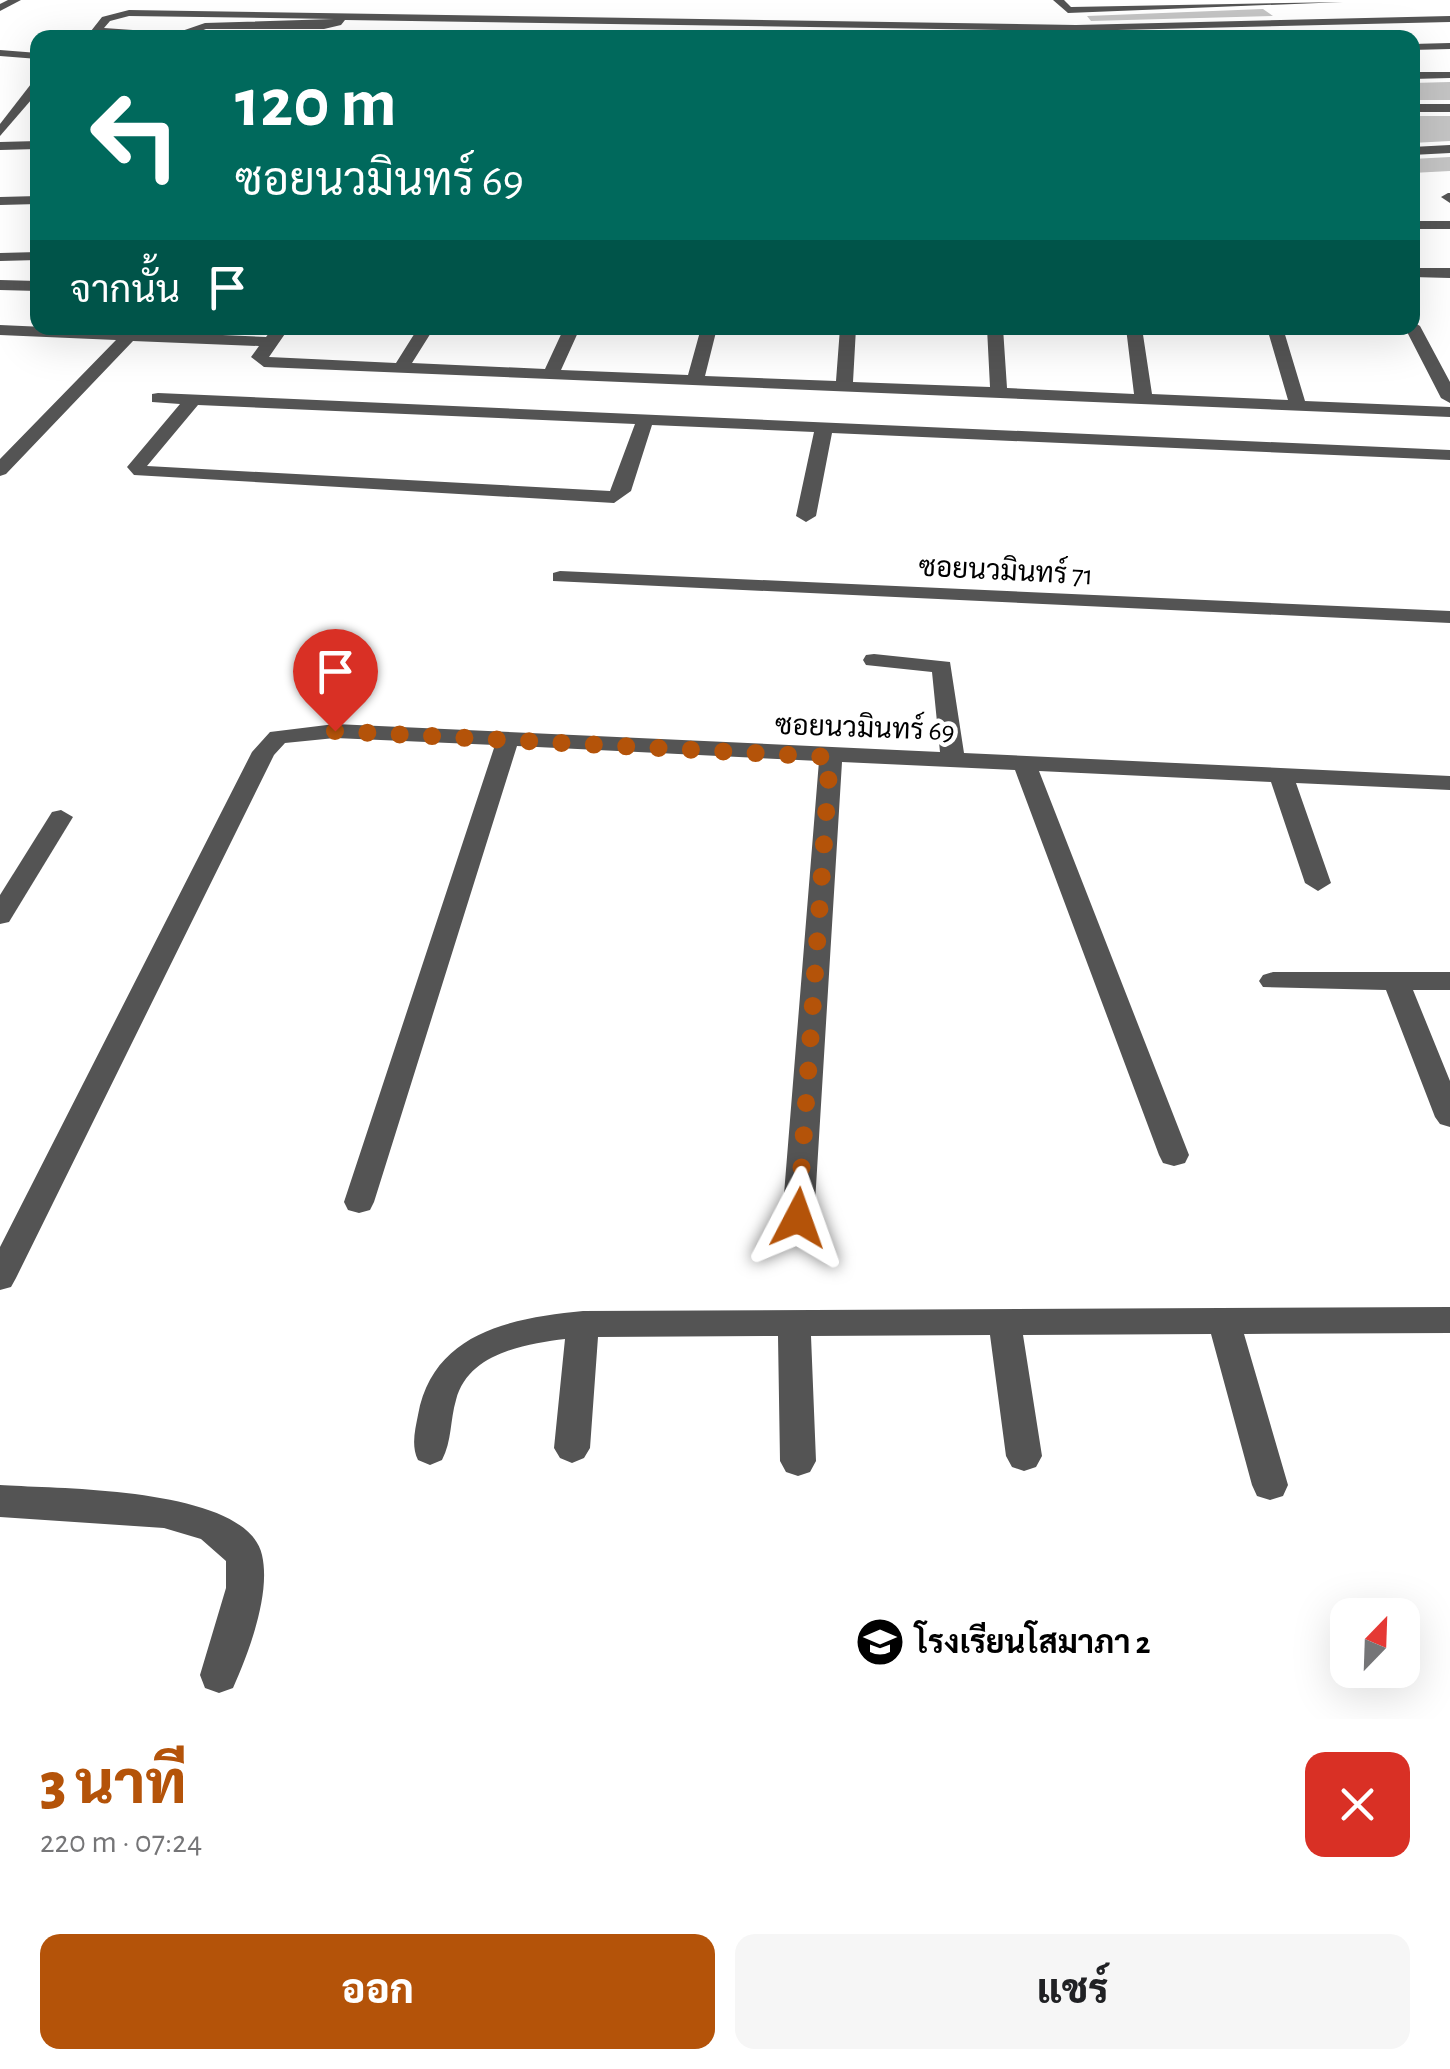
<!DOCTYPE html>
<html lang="th">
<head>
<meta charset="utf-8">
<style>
	body { margin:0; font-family:"Alegreya Sans",Sarabun,sans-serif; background:#f6f6f6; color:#202124; height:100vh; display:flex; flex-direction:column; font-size:38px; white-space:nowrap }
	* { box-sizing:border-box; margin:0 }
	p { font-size:32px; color:#757577 }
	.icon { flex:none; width:55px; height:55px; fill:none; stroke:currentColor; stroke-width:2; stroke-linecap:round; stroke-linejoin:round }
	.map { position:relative; height:1719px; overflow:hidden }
	.sheet { display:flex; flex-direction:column; background:#fff; flex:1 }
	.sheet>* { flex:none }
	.hud { position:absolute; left:30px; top:30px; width:1390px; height:305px; border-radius:20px; box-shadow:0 10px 40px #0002; background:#00695c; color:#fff; overflow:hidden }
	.needle { width:65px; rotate:23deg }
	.controls { position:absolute; left:1330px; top:1598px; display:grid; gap:20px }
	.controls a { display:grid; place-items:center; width:90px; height:90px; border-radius:20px; background:#fff; box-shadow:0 10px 40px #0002; font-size:50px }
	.pin { position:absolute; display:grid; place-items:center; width:85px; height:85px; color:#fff; margin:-102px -42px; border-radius:50% 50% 50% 0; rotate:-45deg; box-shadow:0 0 10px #0007 }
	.pin .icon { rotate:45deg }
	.me { position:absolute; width:110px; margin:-55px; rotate:4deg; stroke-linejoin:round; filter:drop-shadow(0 0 8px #0008) }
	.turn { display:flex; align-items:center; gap:35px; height:210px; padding:0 40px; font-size:45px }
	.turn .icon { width:130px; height:130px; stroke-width:2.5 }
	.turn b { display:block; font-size:70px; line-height:85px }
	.then { display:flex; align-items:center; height:95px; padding:0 40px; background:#0003; gap:20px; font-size:38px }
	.round { display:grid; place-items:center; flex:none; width:105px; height:105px; border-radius:20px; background:#f6f6f6 }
	.overview { display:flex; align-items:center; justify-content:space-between; height:170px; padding:0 40px }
	h1 { font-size:60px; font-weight:800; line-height:75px; color:#b45309 }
	.cta { display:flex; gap:20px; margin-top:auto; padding:20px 40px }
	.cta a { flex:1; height:115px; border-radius:20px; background:#b45309; color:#fff; font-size:40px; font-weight:800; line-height:115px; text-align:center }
	.cta a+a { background:#f6f6f6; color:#202124 }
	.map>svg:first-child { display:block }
</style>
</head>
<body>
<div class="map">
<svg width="1450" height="1719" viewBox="0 0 1450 1719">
	<rect width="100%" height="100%" fill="#fff"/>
	<g fill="#c4c4c4">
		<polygon points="1263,9 1273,16 1091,21 1087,16"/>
		<polygon points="1292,30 1303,38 1101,34"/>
		<polygon points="1450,82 1450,100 1412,100 1412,83"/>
		<polygon points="1412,116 1450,116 1450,141 1412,143"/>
		<polygon points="1450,157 1450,171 1412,173 1412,159"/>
	</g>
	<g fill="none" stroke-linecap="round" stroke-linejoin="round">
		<g fill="#545454" fill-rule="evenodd">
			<polygon points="8,0 21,0 0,11 0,4"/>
			<polygon points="1053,0 1064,0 1071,7 1343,2 1068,13"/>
			<path d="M 129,10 L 1076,25 L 1450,16 L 1450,22 L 1076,31 L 345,20 L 341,25 L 324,29 L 206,29 L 183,38 L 91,31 L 102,17 ZM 129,16 L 334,19 L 205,23 L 176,33 L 104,28 L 110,21 Z"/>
			<polygon points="1450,43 1450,49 1412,50 1412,44"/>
			<polygon points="0,50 38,53 38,59 0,56"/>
			<polygon points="1412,72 1450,72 1450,78 1412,79"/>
			<polygon points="31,84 38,84 38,92 0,136 0,124"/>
			<rect x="1412" y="104" width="38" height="8"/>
			<polygon points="38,141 38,149 0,150 0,142"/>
			<polygon points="1450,145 1450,153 1412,155 1412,147"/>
			<polygon points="1448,193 1450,193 1450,203 1441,197"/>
			<polygon points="38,196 38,204 0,205 0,197"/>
			<rect x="1412" y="221" width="38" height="8"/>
			<polygon points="38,252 38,260 0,261 0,253"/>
			<polygon points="1412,268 1450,268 1450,278 1412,277"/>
			<polygon points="0,280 38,281 38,291 0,290"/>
			<polygon points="1412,321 1420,326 1450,382 1450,403 1441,398 1405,328 1412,328"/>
			<polygon points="0,325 266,337 273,328 289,328 269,357 396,363 418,328 434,328 412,363 545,369 564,328 580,328 561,370 688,375 701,328 717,328 705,376 836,381 840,328 856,328 853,382 990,387 987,328 1003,328 1007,388 1134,394 1126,328 1142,328 1152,394 1288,400 1267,328 1283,328 1305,401 1450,407 1450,417 264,367 251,357 259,346 133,341 6,474 0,476 0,459 116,340 0,335"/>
			<path d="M 158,393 L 1450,450 L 1450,460 L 832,433 L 816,516 L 806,522 L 796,516 L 814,432 L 652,425 L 631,491 L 614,503 L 134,475 L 127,467 L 180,404 L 152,402 L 152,394 ZM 198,405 L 635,424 L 610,491 L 147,466 Z"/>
			<polygon points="560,571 1450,611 1450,623 553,581 553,573"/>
			<polygon points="874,654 950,662 964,753 1450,776 1450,790 1296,783 1331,883 1318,891 1305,883 1271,782 1039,771 1189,1155 1185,1163 1174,1166 1163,1163 1159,1155 1015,770 842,762 814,1219 809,1227 798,1231 787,1227 782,1219 819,761 517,746 374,1202 370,1210 359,1213 348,1210 344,1202 495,745 335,738 285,743 274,755 16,1278 11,1287 0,1290 0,1247 252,752 270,732 335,724 940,752 932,672 866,665 863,660 866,655"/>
			<polygon points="61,810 73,817 9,922 0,924 0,895 52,812"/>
			<polygon points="1273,972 1450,972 1450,990 1413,990 1450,1081 1450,1127 1440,1124 1435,1117 1386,990 1263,987 1259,981 1263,975"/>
			<path d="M 1450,1307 L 1450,1333 L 1244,1334 L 1288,1485 L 1283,1496 L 1270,1500 L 1257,1496 L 1252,1485 L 1211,1334 L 1023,1335 L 1042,1456 L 1036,1467 L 1024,1471 L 1012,1467 L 1006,1456 L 990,1335 L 811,1336 L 816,1461 L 810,1472 L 798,1476 L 786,1472 L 780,1461 L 778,1336 L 598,1337 L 590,1448 L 584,1458 L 572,1463 L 560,1458 L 554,1448 L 565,1339 C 525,1344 468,1353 456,1400 C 450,1420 452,1441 442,1460 L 430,1465 L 418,1460 C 411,1446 415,1430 418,1415 C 433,1332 512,1318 583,1311 Z"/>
			<path d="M 0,1485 C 55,1489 247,1486 262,1555 C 271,1594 249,1652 233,1688 L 219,1693 L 205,1688 L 200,1675 L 226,1588 L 226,1561 L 201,1539 L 164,1528 L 0,1517 Z"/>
		</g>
	</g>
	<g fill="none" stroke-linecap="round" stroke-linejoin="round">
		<polyline stroke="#b45309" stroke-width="18" stroke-dasharray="0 32.4" points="335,731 830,757 798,1218"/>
	</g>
	<defs>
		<g id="school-disc" transform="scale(2.5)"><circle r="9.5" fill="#000" stroke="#fff"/><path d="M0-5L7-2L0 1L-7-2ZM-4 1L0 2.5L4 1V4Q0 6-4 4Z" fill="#fff"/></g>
	</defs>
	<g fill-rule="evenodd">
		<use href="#school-disc" x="880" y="1642"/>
	</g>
	<g text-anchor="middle" stroke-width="9" stroke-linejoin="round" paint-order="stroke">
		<g font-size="28" fill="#000" stroke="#fff">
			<text transform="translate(1006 570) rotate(3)" y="10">ซอยนวมินทร์ 71</text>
			<text transform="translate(865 727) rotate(2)" y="10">ซอยนวมินทร์ 69</text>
		</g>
		<g font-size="32" font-weight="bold" fill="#000" stroke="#fff" text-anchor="start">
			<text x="915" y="1653">โรงเรียนโสมาภา 2</text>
		</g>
	</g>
</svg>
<div class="controls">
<a><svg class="needle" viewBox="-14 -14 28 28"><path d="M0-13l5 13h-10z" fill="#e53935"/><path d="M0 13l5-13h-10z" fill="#757577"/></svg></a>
</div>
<div class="pin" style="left:335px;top:731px;background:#d93025"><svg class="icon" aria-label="arrive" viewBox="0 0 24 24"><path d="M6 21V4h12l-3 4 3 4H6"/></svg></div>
<svg class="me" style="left:798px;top:1218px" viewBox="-20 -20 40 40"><path d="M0-17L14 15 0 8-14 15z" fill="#b45309" stroke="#fff" stroke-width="4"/></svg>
<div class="hud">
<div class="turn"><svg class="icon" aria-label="left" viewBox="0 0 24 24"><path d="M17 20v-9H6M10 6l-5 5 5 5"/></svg><div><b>120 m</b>ซอยนวมินทร์ 69</div></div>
<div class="then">จากนั้น<svg class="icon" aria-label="arrive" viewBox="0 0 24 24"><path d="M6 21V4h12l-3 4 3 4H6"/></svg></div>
</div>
</div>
<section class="sheet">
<div class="overview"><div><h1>3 นาที</h1><p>220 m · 07:24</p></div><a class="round" style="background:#d93025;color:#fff"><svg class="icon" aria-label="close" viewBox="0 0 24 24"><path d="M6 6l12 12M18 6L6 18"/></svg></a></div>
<div class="cta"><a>ออก</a><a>แชร์</a></div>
</section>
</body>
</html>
